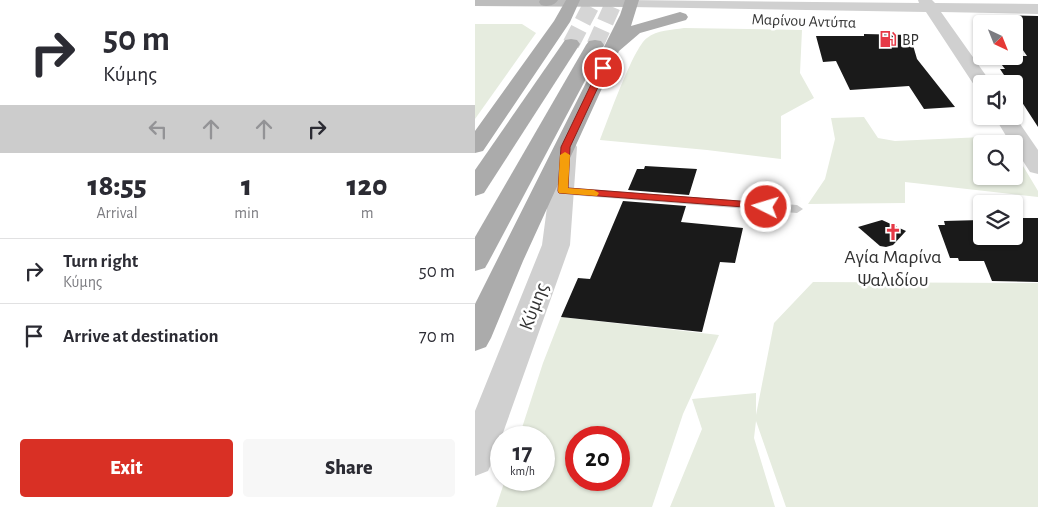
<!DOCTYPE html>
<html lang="en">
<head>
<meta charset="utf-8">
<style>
	body { margin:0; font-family:"Alegreya Sans",sans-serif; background:#f7f7f7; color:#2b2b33; height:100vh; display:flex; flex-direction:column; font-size:19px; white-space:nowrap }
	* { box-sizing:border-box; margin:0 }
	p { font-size:16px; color:#7c7c81 }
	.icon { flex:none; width:28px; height:28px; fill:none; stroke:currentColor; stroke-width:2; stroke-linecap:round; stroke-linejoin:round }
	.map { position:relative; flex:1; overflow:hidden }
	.sheet { display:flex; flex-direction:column; background:#fff; width:475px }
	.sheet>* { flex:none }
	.guide { background:#fff; color:#2b2b33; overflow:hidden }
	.needle { width:32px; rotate:137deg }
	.tools { position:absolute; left:498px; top:15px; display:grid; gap:10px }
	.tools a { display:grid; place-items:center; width:50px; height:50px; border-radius:5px; background:#fff; box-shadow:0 1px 4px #0004; font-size:25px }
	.speed { position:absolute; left:15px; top:426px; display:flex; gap:10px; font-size:25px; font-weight:700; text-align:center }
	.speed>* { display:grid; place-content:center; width:65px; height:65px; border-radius:50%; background:#fff; box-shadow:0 1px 4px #0004; line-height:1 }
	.speed small { font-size:12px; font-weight:400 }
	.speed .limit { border:8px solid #d22; background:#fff; color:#111 }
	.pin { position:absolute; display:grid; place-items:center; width:42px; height:42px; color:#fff; margin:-21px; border:2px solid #fff; border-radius:50%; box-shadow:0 1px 5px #0007 }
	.me { position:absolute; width:55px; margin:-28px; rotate:275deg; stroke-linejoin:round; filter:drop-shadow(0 0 4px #0008) }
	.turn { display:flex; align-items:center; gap:18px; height:105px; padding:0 20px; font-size:22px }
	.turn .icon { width:65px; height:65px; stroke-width:2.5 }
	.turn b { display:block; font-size:35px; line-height:42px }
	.lanes { display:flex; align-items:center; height:48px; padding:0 20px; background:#0003; justify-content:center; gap:25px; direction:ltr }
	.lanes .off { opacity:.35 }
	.eta { display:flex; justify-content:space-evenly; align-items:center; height:85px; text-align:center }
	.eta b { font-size:30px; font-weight:800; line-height:35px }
	.primary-button { display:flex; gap:10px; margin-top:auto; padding:10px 20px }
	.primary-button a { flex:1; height:58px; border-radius:5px; background:#d93025; color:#fff; font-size:20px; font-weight:800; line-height:58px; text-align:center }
	.primary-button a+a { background:#f7f7f7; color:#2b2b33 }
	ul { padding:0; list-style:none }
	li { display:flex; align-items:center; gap:15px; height:65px; padding:0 20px; border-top:1px solid #e1e1e2 }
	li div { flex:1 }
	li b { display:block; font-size:19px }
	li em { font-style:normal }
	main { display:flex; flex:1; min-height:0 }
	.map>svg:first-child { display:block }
</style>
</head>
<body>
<main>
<section class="sheet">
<div class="guide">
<div class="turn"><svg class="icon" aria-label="right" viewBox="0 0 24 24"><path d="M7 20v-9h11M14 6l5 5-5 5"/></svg><div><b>50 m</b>Κύμης</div></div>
<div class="lanes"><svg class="icon off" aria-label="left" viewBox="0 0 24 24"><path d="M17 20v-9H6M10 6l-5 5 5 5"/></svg><svg class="icon off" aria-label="ahead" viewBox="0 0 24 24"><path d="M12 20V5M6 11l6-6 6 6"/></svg><svg class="icon off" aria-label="ahead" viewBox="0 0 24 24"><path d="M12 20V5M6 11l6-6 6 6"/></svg><svg class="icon" aria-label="right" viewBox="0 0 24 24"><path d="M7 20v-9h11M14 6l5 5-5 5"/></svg></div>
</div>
<div class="eta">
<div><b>18:55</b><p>Arrival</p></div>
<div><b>1</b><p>min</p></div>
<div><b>120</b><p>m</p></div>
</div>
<ul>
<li><svg class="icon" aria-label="right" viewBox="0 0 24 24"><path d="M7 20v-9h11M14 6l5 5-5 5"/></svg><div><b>Turn right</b><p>Κύμης</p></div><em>50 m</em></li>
<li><svg class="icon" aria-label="arrive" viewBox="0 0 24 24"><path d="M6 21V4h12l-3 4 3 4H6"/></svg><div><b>Arrive at destination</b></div><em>70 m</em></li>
</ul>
<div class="primary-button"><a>Exit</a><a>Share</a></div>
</section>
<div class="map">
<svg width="563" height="507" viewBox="0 0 563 507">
	<rect width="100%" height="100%" fill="#fff"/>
	<g fill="#e6ecdf" fill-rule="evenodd">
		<polygon points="0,24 47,24 61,33 0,119"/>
		<path d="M 209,28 L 327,30 L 325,73 L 339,98 L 306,116 L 306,159 L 232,150 L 125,140 C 133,120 158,48 172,38 C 182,30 197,30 209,28 Z"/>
		<polygon points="389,117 403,138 420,141 530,136 535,144 506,144 506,176 539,176 539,151 563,191 563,197 430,182 430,203 333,204 350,179 360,139 356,118"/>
		<polygon points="338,282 563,283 563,507 311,507 281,421 279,438 300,507 195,507 227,429 217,399 281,393 281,415 299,323"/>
		<path d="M 86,317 L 244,335 L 208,414 L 177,507 L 21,507 L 30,480 L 69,480 L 69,438 L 44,437 L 68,363 ZM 101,438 L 144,438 L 144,480 L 101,480 Z"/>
	</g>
	<g fill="#1a1a1a">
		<polygon points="524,15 563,16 563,127 539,90 539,84 535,84 525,69 530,69 520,56 552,56 539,37 539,24 530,24"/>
		<polygon points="389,34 435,35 442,59 480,107 449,109 434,86 375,90 361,61 348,62 341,36 389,36"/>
		<polygon points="170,166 222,169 214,195 153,190 162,169 169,169"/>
		<polygon points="148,201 211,206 206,222 268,228 260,263 245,262 227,332 86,317 103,278 115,279"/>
		<polygon points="539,218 563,218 563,282 517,281 509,261 484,261 483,258 475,258 463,225 470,225 469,221 506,220 506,236 539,236"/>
		<polygon points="407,220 431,231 418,245 411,247 405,246 383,227"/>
	</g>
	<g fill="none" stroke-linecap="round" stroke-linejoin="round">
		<g stroke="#d6d6d6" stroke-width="17" stroke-dasharray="17 8" stroke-linecap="butt">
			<polyline points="96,44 119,0"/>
			<polyline points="120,45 140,0"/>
		</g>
		<polygon fill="#d0d0d0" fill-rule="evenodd" points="88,187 322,205 328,209 322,213 84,194 82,191 84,188"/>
		<g fill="#d0d0d0" fill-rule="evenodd">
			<polygon points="151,0 444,3 443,0 457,0 460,3 563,4 563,14 466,12 517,84 506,84 506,89 501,88 451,12 156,7 151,6 149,3"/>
			<polygon points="539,115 563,150 563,174 555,172 539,147 539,144 536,144 519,116"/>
			<polygon points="91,140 99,142 102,147 95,245 19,458 13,471 0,476 0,411 67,245 80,147 83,142"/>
		</g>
		<polygon fill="#bdbdbd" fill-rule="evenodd" points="0,0 161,0 163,3 161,6 156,7 0,6"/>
		<g fill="#ababab" fill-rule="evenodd">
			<path d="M 65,0 L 83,0 C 79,6 72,7 66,5 L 64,2 Z"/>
			<polygon points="91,0 105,0 95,22 8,151 0,153 0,131 79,21"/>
			<polygon points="150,0 164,0 156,26 205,12 211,14 213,17 211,20 165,33 144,51 48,261 16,338 11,347 0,351 0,304 145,15"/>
			<polygon points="96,39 102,40 105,44 9,193 0,196 0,170 90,40"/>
			<polygon points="120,40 126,41 129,45 14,261 10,268 0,271 0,237 111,45 114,41"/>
		</g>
	</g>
	<polygon fill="#d93025" stroke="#8d1f18" points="128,65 132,68 95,147 93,188 291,203 295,204 297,207 295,209 84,193 83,191 86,147 124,68"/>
	<polygon fill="#f59e0b" points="90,152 95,155 93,188 119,190 124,193 122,196 84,193 83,191 85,155"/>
	<defs>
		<g id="fuel-bare" transform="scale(1.35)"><path d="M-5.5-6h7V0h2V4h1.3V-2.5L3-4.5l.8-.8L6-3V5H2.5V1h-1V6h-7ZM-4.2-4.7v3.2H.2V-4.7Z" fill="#e63946" stroke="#fff" stroke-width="2.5" paint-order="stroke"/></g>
		<g id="church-bare" transform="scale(1.35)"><path d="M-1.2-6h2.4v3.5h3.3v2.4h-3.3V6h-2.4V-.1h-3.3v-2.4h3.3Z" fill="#e63946" stroke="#fff" stroke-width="2.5" paint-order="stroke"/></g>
	</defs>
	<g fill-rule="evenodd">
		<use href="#fuel-bare" x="413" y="39"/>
		<use href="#church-bare" x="418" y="232"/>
	</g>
	<g text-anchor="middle" stroke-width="5" stroke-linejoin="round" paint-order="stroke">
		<g font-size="16" fill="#333" stroke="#fff">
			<text transform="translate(329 20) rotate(2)" y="6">Μαρίνου Αντύπα</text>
		</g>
		<g font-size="16" fill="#333" stroke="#fff" text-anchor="start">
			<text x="427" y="45">BP</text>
		</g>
		<g font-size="20" fill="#333" stroke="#fff">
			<text x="418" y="263">Αγία Μαρίνα<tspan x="418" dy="23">Ψαλιδίου</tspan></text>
		</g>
		<g font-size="20" fill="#333" stroke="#fff">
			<text transform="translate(58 306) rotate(-69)" y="7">Κύμης</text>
		</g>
	</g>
</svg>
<div class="tools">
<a><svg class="needle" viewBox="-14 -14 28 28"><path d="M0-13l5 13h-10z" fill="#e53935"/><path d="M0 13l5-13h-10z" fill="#7c7c81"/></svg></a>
<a><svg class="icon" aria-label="sound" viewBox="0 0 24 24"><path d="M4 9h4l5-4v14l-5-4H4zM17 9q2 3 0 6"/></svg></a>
<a><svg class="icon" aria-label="search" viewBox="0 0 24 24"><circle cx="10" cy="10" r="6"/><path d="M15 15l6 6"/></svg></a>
<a><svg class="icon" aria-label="layers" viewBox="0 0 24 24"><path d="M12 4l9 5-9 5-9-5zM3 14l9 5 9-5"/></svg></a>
</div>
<div class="speed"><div>17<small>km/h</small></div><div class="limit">20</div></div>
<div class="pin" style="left:128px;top:68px;background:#d93025"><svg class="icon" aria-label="arrive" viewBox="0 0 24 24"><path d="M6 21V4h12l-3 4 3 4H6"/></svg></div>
<svg class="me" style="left:291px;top:207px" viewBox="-20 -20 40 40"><circle r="17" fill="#d93025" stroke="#fff" stroke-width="3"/><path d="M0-11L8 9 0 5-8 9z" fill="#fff"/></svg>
</div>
</main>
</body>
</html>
